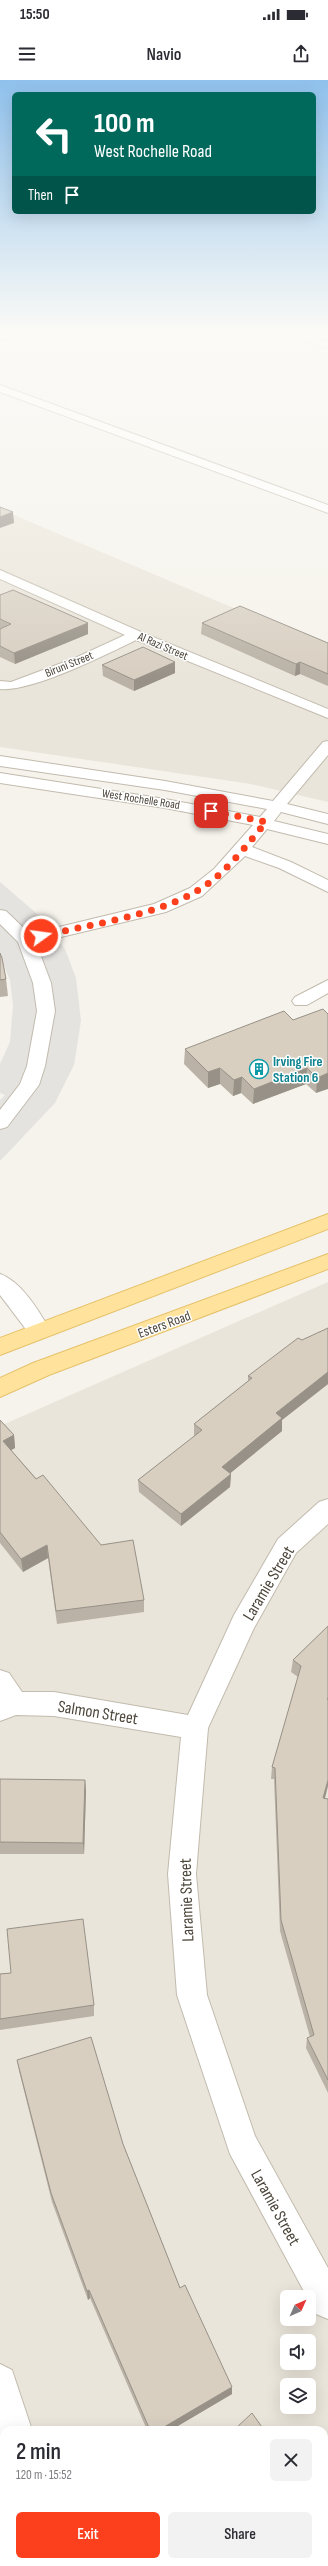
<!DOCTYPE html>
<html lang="en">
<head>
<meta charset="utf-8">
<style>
	body { margin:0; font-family:"Sofia Sans Condensed",sans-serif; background:#f2f2f3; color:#2b2b33; height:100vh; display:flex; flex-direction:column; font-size:15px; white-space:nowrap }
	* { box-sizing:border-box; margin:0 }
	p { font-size:13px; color:#7c7c81 }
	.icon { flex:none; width:22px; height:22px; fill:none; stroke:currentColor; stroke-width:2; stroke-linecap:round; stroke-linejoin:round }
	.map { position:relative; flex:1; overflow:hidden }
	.panel { position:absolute; left:0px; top:2346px; width:328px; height:140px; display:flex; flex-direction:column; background:#fff; border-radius:12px 12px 0 0; box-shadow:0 4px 16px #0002 }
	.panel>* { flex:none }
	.top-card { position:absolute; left:12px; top:12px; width:304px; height:122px; border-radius:6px; box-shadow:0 4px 16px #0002; background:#00695c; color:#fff; overflow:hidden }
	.needle { width:26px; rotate:45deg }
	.buttons { position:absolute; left:280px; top:2210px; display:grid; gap:8px }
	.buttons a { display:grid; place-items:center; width:36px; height:36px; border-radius:6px; background:#fff; box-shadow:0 4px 16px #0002; font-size:20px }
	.pin { position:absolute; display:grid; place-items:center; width:34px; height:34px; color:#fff; margin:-17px; border-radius:8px; box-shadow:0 2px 6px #0006 }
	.me { position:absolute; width:44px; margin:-22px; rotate:76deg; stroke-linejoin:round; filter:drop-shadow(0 0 3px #0008) }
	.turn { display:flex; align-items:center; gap:14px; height:84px; padding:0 16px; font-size:18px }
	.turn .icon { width:52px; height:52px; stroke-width:2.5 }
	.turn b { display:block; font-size:28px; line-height:34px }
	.then { display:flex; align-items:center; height:38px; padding:0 16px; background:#0003; gap:8px; font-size:15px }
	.round { display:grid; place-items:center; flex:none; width:42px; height:42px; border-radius:6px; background:#f2f2f3 }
	.overview { display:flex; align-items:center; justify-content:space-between; height:68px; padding:0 16px }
	h1 { font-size:24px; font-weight:600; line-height:30px }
	.button { display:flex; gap:8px; margin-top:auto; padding:8px 16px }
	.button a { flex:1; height:46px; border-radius:6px; background:#fc3f1d; color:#fff; font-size:16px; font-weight:600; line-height:46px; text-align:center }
	.button a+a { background:#f2f2f3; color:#2b2b33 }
	.status { display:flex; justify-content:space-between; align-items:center; height:28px; padding:0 20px; background:#fff; direction:ltr }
	.status svg { height:11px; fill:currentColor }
	header { display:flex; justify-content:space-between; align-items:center; height:52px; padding:0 16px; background:#fff; font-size:18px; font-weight:600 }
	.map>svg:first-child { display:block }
</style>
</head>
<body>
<div class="status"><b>15:50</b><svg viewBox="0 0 49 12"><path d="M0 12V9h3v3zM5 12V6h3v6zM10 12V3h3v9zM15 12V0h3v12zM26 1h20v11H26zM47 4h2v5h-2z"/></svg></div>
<header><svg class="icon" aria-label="menu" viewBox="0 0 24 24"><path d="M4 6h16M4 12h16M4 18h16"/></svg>Navio<svg class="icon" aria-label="share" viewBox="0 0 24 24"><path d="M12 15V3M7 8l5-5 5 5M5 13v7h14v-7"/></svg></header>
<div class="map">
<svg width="328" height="2486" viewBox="0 0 328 2486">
	<rect width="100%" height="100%" fill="#f6f3ec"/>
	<g fill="#eae5da" fill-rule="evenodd">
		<polygon points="0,429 328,568 328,722 251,704 0,667"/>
		<path d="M 328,1202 L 328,2486 L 0,2486 L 0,1346 ZM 287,2217 L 309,2217 L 309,2239 L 287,2239 ZM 287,2261 L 309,2261 L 309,2283 L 287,2283 ZM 287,2305 L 309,2305 L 309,2327 L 287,2327 ZM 4,2350 L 324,2350 L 324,2482 L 4,2482 Z"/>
	</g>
	<polygon fill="#e5e3e0" points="0,802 36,833 65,869 76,898 81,941 74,985 55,1023 0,1081 0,1020 5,1015 0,1013 0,984 10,962 13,925 10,900 0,876"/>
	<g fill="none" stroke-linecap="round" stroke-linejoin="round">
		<g stroke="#c2bbae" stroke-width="2">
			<g id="minor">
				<polygon points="12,251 28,251 0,261 0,255"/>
				<polygon points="276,251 292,251 328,262 328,268"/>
				<polygon points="0,305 328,425 328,433 0,312"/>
				<path d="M 0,490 L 141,552 L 328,629 L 328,638 L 136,560 C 105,575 32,612 0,609 L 0,601 L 11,602 L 75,578 L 125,555 L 0,499 Z"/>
				<polygon points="328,661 328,675 287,724 328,734 328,744 281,732 274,741 328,754 328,764 267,749 252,767 291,782 328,800 328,812 279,788 245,776 202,816 166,832 36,863 51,903 55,931 45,986 39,1005 7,1047 0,1049 0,1030 20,1004 27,986 37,931 33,903 18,862 0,844 0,830 6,831 30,854 154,824 190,808 214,789 253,745 165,728 0,703 0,693 165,719 260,737 267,729 165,710 0,686 0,676 165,701 273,721 323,662"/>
				<polygon points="328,900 328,913 307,925 295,925 292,921 295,917"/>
				<path d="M 0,1194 C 21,1201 39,1231 50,1250 L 47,1256 L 39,1258 L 31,1256 L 0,1215 Z"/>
				<polygon points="328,1419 328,1444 296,1473 254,1548 208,1648 196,1794 207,1915 255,2056 328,2188 328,2239 316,2234 309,2217 307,2217 230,2074 177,1915 168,1794 181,1657 54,1636 16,1635 0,1641 0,1590 9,1593 22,1612 54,1612 188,1635 234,1535 278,1459 319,1422"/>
				<polygon points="0,2284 12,2290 32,2350 4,2350 4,2364 0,2359"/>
				<polygon points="4,2466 4,2482 29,2482 27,2486 0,2486 0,2467"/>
				<polygon points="40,2482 81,2482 83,2486 42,2486"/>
			</g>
		</g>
		<g stroke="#e6c16a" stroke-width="2">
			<g id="major">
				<polygon points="328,1134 328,1149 0,1275 0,1258"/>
				<polygon points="328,1174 328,1189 49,1295 0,1317 0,1298 33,1283"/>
			</g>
		</g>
		<use href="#minor" fill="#fff" fill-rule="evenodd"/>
		<use href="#major" fill="#ffe39c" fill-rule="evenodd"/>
	</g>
	<g fill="#bab2a6">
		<polygon points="0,515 88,554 15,584 0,577"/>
		<polygon points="202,543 328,563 328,606 300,594 295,596 201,554"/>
		<polygon points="175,582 175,593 134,611 103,596 102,585"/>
		<polygon points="0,873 6,899 8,916 0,917"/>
		<polygon points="328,934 316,1013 306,1004 253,1024 241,1013 233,1016 220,1004 208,1008 184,984 185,969 293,940"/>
		<polygon points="328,1248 328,1304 282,1340 282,1351 230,1393 231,1394 230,1407 181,1446 139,1412 138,1400 194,1357 194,1344 248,1301 248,1296 302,1260"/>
		<polygon points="0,1340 14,1355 15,1368 11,1370 144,1520 144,1532 57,1544 48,1478 23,1492 0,1463"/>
		<polygon points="328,1546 325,1718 328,1719 328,2013 306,1968 307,1958 310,1957 280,1851 274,1699 271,1699 272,1687 298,1597 291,1592 293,1580"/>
		<polygon points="0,1699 85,1700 86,1711 84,1774 0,1774"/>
		<polygon points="11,1893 94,1925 94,1936 0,1950 0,1894"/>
		<polygon points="17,1980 123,2064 180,2208 232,2314 171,2350 147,2350 90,2218 88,2220 52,2122 19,1991"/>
		<polygon points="201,2482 287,2482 283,2486 203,2486"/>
	</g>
	<g fill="#979187">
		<polygon points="13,432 14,443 0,448 0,437"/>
		<polygon points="88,543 88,554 15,584 14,573"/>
		<polygon points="175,582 175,593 134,611 134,600"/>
		<polygon points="300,582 300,594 295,596 296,584"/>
		<polygon points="220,988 220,1004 208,1008 208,992"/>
		<polygon points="307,988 306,1004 253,1024 254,1009"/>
		<polygon points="328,993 328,1009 316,1013 317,998"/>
		<polygon points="242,997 241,1013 233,1016 234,1000"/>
		<polygon points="328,1292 328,1304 282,1340 282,1351 222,1400 222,1387 276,1333"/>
		<polygon points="14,1355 15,1368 4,1374 3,1361"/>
		<polygon points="231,1394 230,1407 181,1446 181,1434"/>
		<polygon points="47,1465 48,1478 23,1492 21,1479"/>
		<polygon points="85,1700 86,1711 84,1774 83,1763"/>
		<polygon points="328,1700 328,1706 322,1730 323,1718"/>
		<polygon points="89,2210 90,2218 88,2220 87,2211"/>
		<polygon points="232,2307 232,2314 171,2350 159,2350"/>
		<polygon points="283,2482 287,2482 283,2486 279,2486"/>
	</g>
	<g fill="#d8cfc1" stroke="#979187">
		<polygon points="0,427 13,432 0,437"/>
		<polygon points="13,510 88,543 14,573 0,566 0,549 11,544 0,539 0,515"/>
		<polygon points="240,526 328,563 328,594 300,582 296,584 202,543"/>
		<polygon points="143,567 175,582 134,600 102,585"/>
		<polygon points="0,873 2,878 6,899 0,900"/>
		<polygon points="323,929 328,934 328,993 317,998 307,988 254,1009 242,997 234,1000 220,988 208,992 185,969 284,931 293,940"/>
		<polygon points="328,1248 328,1292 276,1333 282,1338 222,1387 231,1394 181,1434 138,1400 202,1350 194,1344 252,1298 248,1296 298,1258 302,1260"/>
		<polygon points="0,1340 14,1355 3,1361 36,1399 43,1395 101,1465 133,1460 144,1520 56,1531 47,1465 21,1479 0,1452"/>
		<polygon points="328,1546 328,1618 327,1619 328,1619 328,1700 323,1718 328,1719 328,2000 307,1958 314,1955 281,1840 275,1688 272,1687 301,1586 293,1580"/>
		<polygon points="0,1699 85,1700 83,1763 0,1762"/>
		<polygon points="83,1839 94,1925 0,1939 0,1894 11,1893 7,1849"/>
		<polygon points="91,1957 123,2064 180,2208 185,2205 232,2307 159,2350 150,2350 89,2210 87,2211 51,2113 17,1980"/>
		<polygon points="252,2333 264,2350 234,2350"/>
		<polygon points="205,2482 283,2482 279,2486 208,2486"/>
	</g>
	<linearGradient id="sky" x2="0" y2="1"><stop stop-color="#8fc1ec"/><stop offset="0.42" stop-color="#fbfaf6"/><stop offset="1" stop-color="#fbfaf6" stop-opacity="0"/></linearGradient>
	<rect width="328" height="599" fill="url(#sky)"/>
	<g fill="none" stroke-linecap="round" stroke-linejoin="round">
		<path stroke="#fc3f1d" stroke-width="7" stroke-dasharray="0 12.6" d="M 41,856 C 88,845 153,836 195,812 C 223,797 246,766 266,742 L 211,731"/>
	</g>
	<defs>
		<g id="building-ring" transform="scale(1)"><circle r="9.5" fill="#fff" stroke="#0f9aa8" stroke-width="1.5"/><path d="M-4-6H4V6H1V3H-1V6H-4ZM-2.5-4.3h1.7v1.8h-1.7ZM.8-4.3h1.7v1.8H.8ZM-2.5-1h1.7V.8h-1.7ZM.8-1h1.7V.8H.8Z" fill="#0f9aa8"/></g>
	</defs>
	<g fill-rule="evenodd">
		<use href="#building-ring" x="259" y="989"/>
	</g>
	<g text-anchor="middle" stroke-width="3" stroke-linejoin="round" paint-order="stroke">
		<g font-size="12" fill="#4b4439" stroke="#fff">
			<text transform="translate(163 566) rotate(23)" y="4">Al Razi Street</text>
			<text transform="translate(69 584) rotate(-22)" y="4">Biruni Street</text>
			<text transform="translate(141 719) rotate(9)" y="4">West Rochelle Road</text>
		</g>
		<g font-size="14" font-weight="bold" fill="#0d838f" stroke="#fff" text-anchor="start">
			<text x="273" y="986">Irving Fire<tspan x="273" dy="16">Station 6</tspan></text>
		</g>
		<g font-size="14" fill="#4b4439" stroke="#fff">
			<text transform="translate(164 1244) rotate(-20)" y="5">Esters Road</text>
		</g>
		<g font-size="17" fill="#4b4439" stroke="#fff">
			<text transform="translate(268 1503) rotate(-59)" y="6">Laramie Street</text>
			<text transform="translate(98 1632) rotate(9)" y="6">Salmon Street</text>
			<text transform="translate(186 1820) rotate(-92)" y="6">Laramie Street</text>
			<text transform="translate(276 2127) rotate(61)" y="6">Laramie Street</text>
		</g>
	</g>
</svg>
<div class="buttons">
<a><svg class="needle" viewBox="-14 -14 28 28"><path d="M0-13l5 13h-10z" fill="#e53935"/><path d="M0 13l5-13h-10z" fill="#7c7c81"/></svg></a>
<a><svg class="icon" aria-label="sound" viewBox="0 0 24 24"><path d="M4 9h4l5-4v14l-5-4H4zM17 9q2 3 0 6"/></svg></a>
<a><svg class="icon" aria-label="layers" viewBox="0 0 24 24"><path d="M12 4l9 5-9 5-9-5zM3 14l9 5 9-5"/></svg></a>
</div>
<div class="pin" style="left:211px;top:731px;background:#d93025"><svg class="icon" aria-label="arrive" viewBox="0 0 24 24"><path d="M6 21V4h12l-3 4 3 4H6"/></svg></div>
<svg class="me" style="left:41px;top:856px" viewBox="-20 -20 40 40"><circle r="17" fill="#fc3f1d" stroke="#fff" stroke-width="3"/><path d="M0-11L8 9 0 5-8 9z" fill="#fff"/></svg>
<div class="top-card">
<div class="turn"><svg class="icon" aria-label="left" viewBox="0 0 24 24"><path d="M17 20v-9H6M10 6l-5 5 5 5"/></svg><div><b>100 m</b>West Rochelle Road</div></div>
<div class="then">Then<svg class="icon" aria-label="arrive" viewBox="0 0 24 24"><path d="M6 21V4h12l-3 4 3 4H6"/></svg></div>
</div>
<section class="panel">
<div class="overview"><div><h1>2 min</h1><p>120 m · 15:52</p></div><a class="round"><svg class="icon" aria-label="close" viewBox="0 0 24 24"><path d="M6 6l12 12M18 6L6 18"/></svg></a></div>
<div class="button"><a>Exit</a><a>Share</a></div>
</section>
</div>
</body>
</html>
